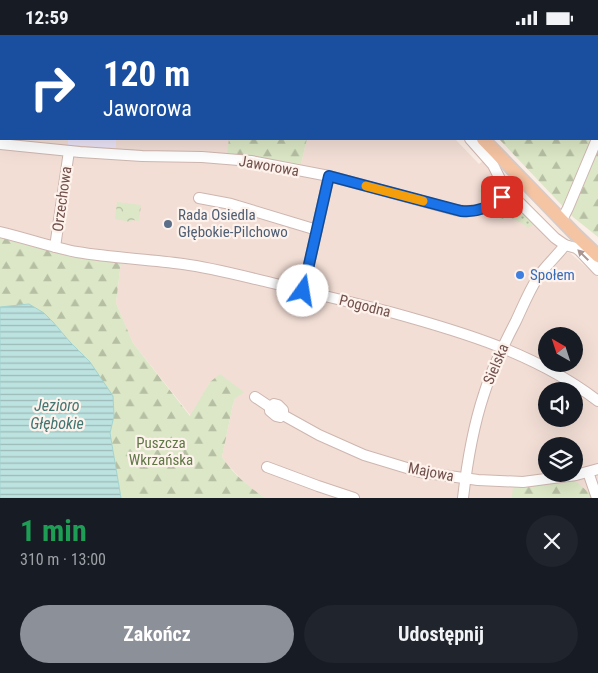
<!DOCTYPE html>
<html lang="pl">
<head>
<meta charset="utf-8">
<style>
	body { margin:0; font-family:"Roboto Condensed",sans-serif; background:#20242c; color:#f1f3f6; height:100vh; display:flex; flex-direction:column; font-size:19px; white-space:nowrap }
	* { box-sizing:border-box; margin:0 }
	p { font-size:16px; color:#9ea1a6 }
	.icon { flex:none; width:28px; height:28px; fill:none; stroke:currentColor; stroke-width:2; stroke-linecap:round; stroke-linejoin:round }
	.map { position:relative; height:463px; overflow:hidden }
	.drawer { display:flex; flex-direction:column; background:#171b24; flex:1 }
	.drawer>* { flex:none }
	.top-card { position:absolute; left:0px; top:0px; width:599px; height:105px; box-shadow:0 5px 20px #0002; background:#1a4fa0; color:#fff; overflow:hidden }
	.needle { width:32px; rotate:321deg }
	.buttons { position:absolute; left:538px; top:292px; display:grid; gap:10px }
	.buttons a { display:grid; place-items:center; width:45px; height:45px; border-radius:50%; background:#171b24; box-shadow:0 5px 20px #0002; font-size:25px }
	.pin { position:absolute; display:grid; place-items:center; width:42px; height:42px; color:#fff; margin:-21px; border-radius:10px; box-shadow:0 2px 8px #0006 }
	.me { position:absolute; width:55px; margin:-28px; rotate:13deg; stroke-linejoin:round; filter:drop-shadow(0 0 4px #0008) }
	.turn { display:flex; align-items:center; gap:18px; height:105px; padding:0 20px; font-size:22px }
	.turn .icon { width:65px; height:65px; stroke-width:2.5 }
	.turn b { display:block; font-size:35px; line-height:42px }
	.round { display:grid; place-items:center; flex:none; width:52px; height:52px; border-radius:26px; background:#20242c }
	.summary { display:flex; align-items:center; justify-content:space-between; height:85px; padding:0 20px }
	h1 { font-size:30px; font-weight:700; line-height:38px; color:#1e9e55 }
	.cta { display:flex; gap:10px; margin-top:auto; padding:10px 20px }
	.cta a { flex:1; height:58px; border-radius:30px; background:#8c9099; color:#fff; font-size:20px; font-weight:700; line-height:58px; text-align:center }
	.cta a+a { background:#20242c; color:#f1f3f6 }
	.status { display:flex; justify-content:space-between; align-items:center; height:35px; padding:0 25px; background:#171b24; direction:ltr }
	.status svg { height:14px; fill:currentColor }
	.map>svg:first-child { display:block }
</style>
</head>
<body>
<div class="status"><b>12:59</b><svg viewBox="0 0 49 12"><path d="M0 12V9h3v3zM5 12V6h3v6zM10 12V3h3v9zM15 12V0h3v12zM26 1h20v11H26zM47 4h2v5h-2z"/></svg></div>
<div class="map">
<svg width="598" height="463" viewBox="0 0 598 463">
	<defs>
		<pattern id="grass-dots" width="8" height="8" patternUnits="userSpaceOnUse" patternTransform="scale(1.25)"><rect width="8" height="8" fill="#dbe7c6"/><path d="M2 2h.1M6 6h.1" fill="none" stroke="#b6bea3" stroke-width="1.8" stroke-linecap="round"/></pattern>
		<pattern id="forest-firs" width="22" height="20" patternUnits="userSpaceOnUse" patternTransform="scale(1.25)"><rect width="22" height="20" fill="#dbe7c6"/><path d="M5 1l3.5 6h-7zM16 11l3.5 6h-7z" fill="#b6bea3"/></pattern>
		<pattern id="park-crowns" width="20" height="18" patternUnits="userSpaceOnUse" patternTransform="scale(1.25)"><rect width="20" height="18" fill="#dbe7c6"/><path d="M2 6a3 3 0 1 1 6 0M12 15a3 3 0 1 1 6 0" fill="none" stroke="#b6bea3"/></pattern>
		<pattern id="water-rules" width="6" height="5" patternUnits="userSpaceOnUse" patternTransform="scale(1.25)"><rect width="6" height="5" fill="#bce3e0"/><path d="M0 2.5h6" fill="none" stroke="#9dbab8"/></pattern>
	</defs>
	<rect width="100%" height="100%" fill="#fbeee6"/>
	<path fill="#f2ded5" fill-rule="evenodd" d="M 0,54 L 1,54 L 1,104 L 68,104 L 68,109 L 116,112 L 116,104 L 229,104 L 228,118 L 301,129 L 307,104 L 455,104 L 479,129 L 484,125 L 490,132 L 499,153 L 512,168 L 555,210 L 564,217 L 570,218 L 598,242 L 598,463 L 265,463 L 250,453 L 226,428 L 222,422 L 233,369 L 235,364 L 243,357 L 210,347 L 191,381 L 133,308 L 116,268 L 121,227 L 60,218 L 34,212 L 0,202 ZM 546,301 L 574,301 L 574,329 L 546,329 ZM 546,356 L 574,356 L 574,384 L 546,384 ZM 546,411 L 574,411 L 574,439 L 546,439 Z"/>
	<g fill="#ebe3f7">
		<rect x="55" y="0" width="133" height="1"/>
		<polygon points="68,104 116,104 116,113 68,110"/>
	</g>
	<g fill="url(#grass-dots)">
		<polygon points="491,144 493,144 495,152 493,156 490,154 493,157 486,163 479,156"/>
		<path d="M 512,168 L 534,189 L 528,193 C 522,187 513,184 505,181 L 504,184 L 500,184 L 500,182 L 499,182 L 497,181 Z"/>
	</g>
	<g fill="url(#forest-firs)">
		<polygon points="188,0 359,0 361,1 188,1"/>
		<polygon points="401,0 598,0 598,202 573,182 499,104 598,104 598,1 402,1"/>
		<polygon points="229,104 307,104 301,129 227,118"/>
		<path d="M 0,202 L 34,212 L 60,218 L 121,227 L 116,268 L 133,308 L 190,381 L 210,347 L 220,339 L 244,357 L 235,364 L 233,369 L 222,422 C 233,439 249,452 265,463 L 121,463 L 110,398 L 114,381 L 70,307 L 53,287 L 7,272 L 0,272 Z"/>
		<polygon points="574,445 593,461 593,463 512,463 513,451 554,448"/>
	</g>
	<polygon fill="url(#park-crowns)" points="117,167 141,170 139,186 133,185 131,187 115,184"/>
	<polygon fill="url(#water-rules)" stroke="#a3d4d0" points="29,269 44,278 53,287 70,307 90,327 113,361 114,381 110,398 121,463 0,463 0,272"/>
	<g fill="none" stroke-linecap="round" stroke-linejoin="round">
		<g stroke="#ceb6b0" stroke-width="12">
			<g id="minor">
				<polyline points="470,104 493,130 504,152 555,203 565,210 576,213 580,216 598,235"/>
				<path d="M 0,109 L 80,117 L 142,121 L 202,122 L 251,126 L 329,141 L 455,175 C 487,181 501,163 521,143"/>
				<polyline points="199,163 231,169 317,195"/>
				<polyline points="562,185 568,173 597,104"/>
				<path d="M 0,197 C 26,203 51,212 77,217 C 112,223 148,224 183,229 C 213,233 242,241 272,248 C 311,258 351,267 390,277 C 463,297 537,319 598,366"/>
				<polyline points="55,212 69,116"/>
				<polyline points="303,256 329,141"/>
				<polyline points="255,362 270,372 274,369 278,370 283,375 283,380 280,382 276,381 270,376 270,372"/>
				<polyline points="283,380 319,400 364,420 420,437 478,445 523,447 576,440 598,434"/>
				<polyline points="267,432 318,451 354,463"/>
				<polyline points="588,437 597,463"/>
				<path d="M 463,463 C 467,428 473,392 484,359 C 492,333 504,309 516,286 C 523,271 529,256 538,242 C 546,230 557,221 565,210"/>
			</g>
		</g>
		<g stroke="#d5cbca" stroke-width="15">
			<g id="major">
				<polyline points="378,0 380,1"/>
				<polyline points="483,104 575,199 598,221"/>
			</g>
		</g>
		<use href="#minor" stroke="#fff" stroke-width="10"/>
		<use href="#major" stroke="#f4c4a3" stroke-width="12"/>
	</g>
	<defs><path id="oneway-solid" d="M-6-.8H1V-3.2L6.5 0L1 3.2V.8H-6Z" transform="scale(1.25)"/></defs>
	<use fill="#aa9794" href="#oneway-solid" transform="translate(583 220) rotate(-135)"/>
	<g fill="none" stroke-linecap="round" stroke-linejoin="round">
		<g stroke="#114b97" stroke-width="12">
			<path id="route" d="M 303,256 L 329,141 L 461,176 C 477,178 489,172 502,162"/>
		</g>
		<use href="#route" stroke="#1a73e8" stroke-width="9"/>
		<polyline stroke="#f59e0b" stroke-width="9" points="366,151 423,166"/>
	</g>
	<circle fill="#5c6f8a" stroke="#fef3ec" stroke-width="2" cx="168" cy="189" r="5"/>
	<circle fill="#3f7fe0" stroke="#fef3ec" stroke-width="2" cx="520" cy="240" r="5"/>
	<g text-anchor="middle" stroke-width="4.5" stroke-linejoin="round" paint-order="stroke">
		<g font-size="15" fill="#72514d" stroke="#fef3ec">
			<text transform="translate(269 131) rotate(10)" y="5">Jaworowa</text>
			<text transform="translate(62 164) rotate(-82)" y="5">Orzechowa</text>
			<text transform="translate(365 271) rotate(14)" y="5">Pogodna</text>
			<text transform="translate(496 329) rotate(-67)" y="5">Sielska</text>
			<text transform="translate(431 437) rotate(11)" y="5">Majowa</text>
		</g>
		<g font-size="15" fill="#4e5e75" stroke="#fef3ec" text-anchor="start">
			<text x="178" y="185">Rada Osiedla<tspan x="178" dy="17">Głębokie-Pilchowo</tspan></text>
		</g>
		<g font-size="15" fill="#366cbe" stroke="#fef3ec" text-anchor="start">
			<text x="530" y="245">Społem</text>
		</g>
		<g font-size="15" fill="#5f7745" stroke="#fef3ec">
			<text x="161" y="413">Puszcza<tspan x="161" dy="17">Wkrzańska</tspan></text>
		</g>
		<g font-size="16" font-style="italic" fill="#427673" stroke="#fef3ec">
			<text x="57" y="376">Jezioro<tspan x="57" dy="18">Głębokie</tspan></text>
		</g>
	</g>
</svg>
<div class="buttons">
<a><svg class="needle" viewBox="-14 -14 28 28"><path d="M0-13l5 13h-10z" fill="#e53935"/><path d="M0 13l5-13h-10z" fill="#9ea1a6"/></svg></a>
<a><svg class="icon" aria-label="sound" viewBox="0 0 24 24"><path d="M4 9h4l5-4v14l-5-4H4zM17 9q2 3 0 6"/></svg></a>
<a><svg class="icon" aria-label="layers" viewBox="0 0 24 24"><path d="M12 4l9 5-9 5-9-5zM3 14l9 5 9-5"/></svg></a>
</div>
<div class="pin" style="left:502px;top:162px;background:#d93025"><svg class="icon" aria-label="arrive" viewBox="0 0 24 24"><path d="M6 21V4h12l-3 4 3 4H6"/></svg></div>
<svg class="me" style="left:303px;top:256px" viewBox="-20 -20 40 40"><circle r="19" fill="#fff"/><path d="M0-13L10 11 0 6-10 11z" fill="#1a73e8"/></svg>
<div class="top-card">
<div class="turn"><svg class="icon" aria-label="right" viewBox="0 0 24 24"><path d="M7 20v-9h11M14 6l5 5-5 5"/></svg><div><b>120 m</b>Jaworowa</div></div>
</div>
</div>
<section class="drawer">
<div class="summary"><div><h1>1 min</h1><p>310 m · 13:00</p></div><a class="round"><svg class="icon" aria-label="close" viewBox="0 0 24 24"><path d="M6 6l12 12M18 6L6 18"/></svg></a></div>
<div class="cta"><a>Zakończ</a><a>Udostępnij</a></div>
</section>
</body>
</html>
